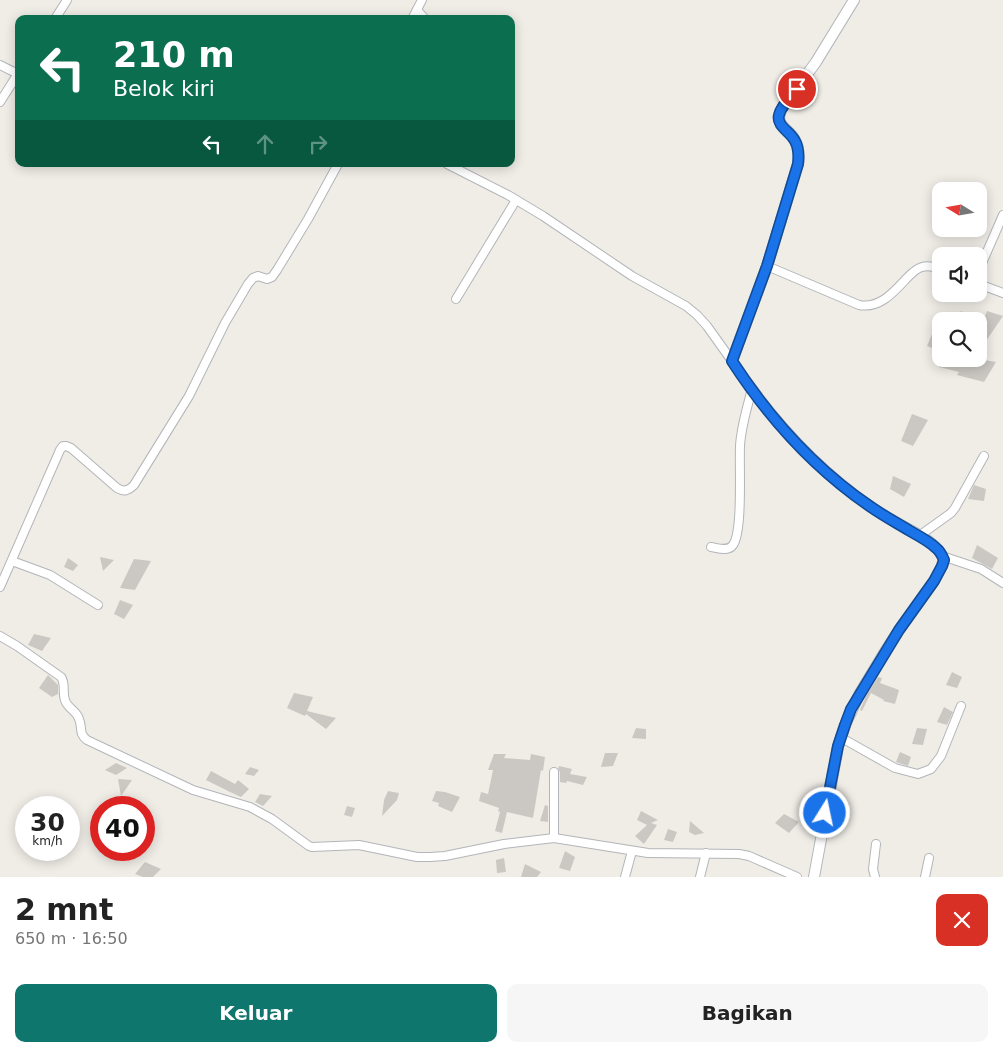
<!DOCTYPE html>
<html lang="id">
<head>
<meta charset="utf-8">
<style>
	body { margin:0; font-family:"DejaVu Sans",sans-serif; background:#f6f6f6; color:#222; height:100vh; display:flex; flex-direction:column; font-size:19px; white-space:nowrap }
	* { box-sizing:border-box; margin:0 }
	p { font-size:16px; color:#767676 }
	.icon { flex:none; width:28px; height:28px; fill:none; stroke:currentColor; stroke-width:2; stroke-linecap:round; stroke-linejoin:round }
	.map { position:relative; height:877px; overflow:hidden }
	.sheet { display:flex; flex-direction:column; background:#fff; flex:1 }
	.sheet>* { flex:none }
	.guide { position:absolute; left:15px; top:15px; width:500px; height:152px; border-radius:10px; box-shadow:0 2px 12px #0003; background:#0b6e4f; color:#fff; overflow:hidden }
	.needle { width:32px; rotate:281deg }
	.fabs { position:absolute; left:932px; top:182px; display:grid; gap:10px }
	.fabs a { display:grid; place-items:center; width:55px; height:55px; border-radius:10px; background:#fff; box-shadow:0 2px 12px #0003; font-size:25px }
	.speed { position:absolute; left:15px; top:796px; display:flex; gap:10px; font-size:25px; font-weight:700; text-align:center }
	.speed>* { display:grid; place-content:center; width:65px; height:65px; border-radius:50%; background:#fff; box-shadow:0 2px 12px #0003; line-height:1 }
	.speed small { font-size:12px; font-weight:400 }
	.speed .limit { border:8px solid #d22; background:#fff; color:#111 }
	.pin { position:absolute; display:grid; place-items:center; width:42px; height:42px; color:#fff; margin:-21px; border:2px solid #fff; border-radius:50%; box-shadow:0 1px 5px #0007 }
	.me { position:absolute; width:55px; margin:-28px; rotate:10deg; stroke-linejoin:round; filter:drop-shadow(0 0 4px #0008) }
	.turn { display:flex; align-items:center; gap:18px; height:105px; padding:0 15px; font-size:22px }
	.turn .icon { width:65px; height:65px; stroke-width:2.5 }
	.turn b { display:block; font-size:35px; line-height:42px }
	.lanes { display:flex; align-items:center; height:48px; padding:0 15px; background:#0003; justify-content:center; gap:25px; direction:ltr }
	.lanes .off { opacity:.35 }
	.round { display:grid; place-items:center; flex:none; width:52px; height:52px; border-radius:10px; background:#f6f6f6 }
	.head { display:flex; align-items:center; justify-content:space-between; height:85px; padding:0 15px }
	h1 { font-size:30px; font-weight:800; line-height:38px }
	.action { display:flex; gap:10px; margin-top:auto; padding:10px 15px }
	.action a { flex:1; height:58px; border-radius:10px; background:#0f766e; color:#fff; font-size:20px; font-weight:800; line-height:58px; text-align:center }
	.action a+a { background:#f6f6f6; color:#222 }
	.map>svg:first-child { display:block }
</style>
</head>
<body>
<div class="map">
<svg width="1003" height="877" viewBox="0 0 1003 877">
	<rect width="100%" height="100%" fill="#f0ede7"/>
	<g fill="#cbc8c3">
		<polygon points="961,311 981,321 956,321"/>
		<polygon points="987,311 1003,316 984,344 979,343 979,331"/>
		<polygon points="935,327 941,329 941,343 937,350 927,346"/>
		<polygon points="942,359 979,359 996,362 984,382 957,375 959,372 939,367"/>
		<polygon points="912,414 928,420 913,446 901,441"/>
		<polygon points="893,476 911,484 904,497 890,489"/>
		<polygon points="974,485 986,489 984,501 968,499"/>
		<polygon points="977,545 998,558 992,569 972,558"/>
		<polygon points="100,557 114,560 103,571"/>
		<polygon points="68,558 78,565 73,571 64,567"/>
		<polygon points="134,559 151,561 135,590 120,588"/>
		<polygon points="120,600 133,605 124,619 114,614"/>
		<polygon points="34,634 51,638 42,651 28,645"/>
		<polygon points="952,672 962,677 957,688 946,685"/>
		<polygon points="48,675 58,685 58,694 52,697 39,688"/>
		<polygon points="878,677 882,678 880,683 899,690 895,704 883,701 884,700 871,693 862,711 860,710 866,696"/>
		<polygon points="294,693 313,697 307,711 336,718 326,729 306,714 305,716 287,708"/>
		<polygon points="944,707 953,712 947,725 937,722"/>
		<polygon points="636,728 646,729 646,739 632,738"/>
		<polygon points="917,728 927,729 923,745 912,744"/>
		<polygon points="900,752 911,757 908,766 896,762"/>
		<polygon points="605,753 618,753 613,766 601,767"/>
		<polygon points="494,754 506,754 504,758 530,760 531,754 545,757 543,771 541,770 533,818 507,812 502,833 495,831 500,812 498,811 499,808 479,801 481,792 488,794 493,770 488,770"/>
		<polygon points="116,763 127,768 116,775 105,770"/>
		<polygon points="559,766 572,769 570,774 587,777 583,785 567,781 566,783 560,782 560,772 558,769"/>
		<polygon points="250,767 259,770 254,776 245,774"/>
		<polygon points="211,771 235,784 238,780 249,789 241,797 230,792 206,780"/>
		<polygon points="118,779 132,780 121,796"/>
		<polygon points="388,791 399,793 397,800 382,816 384,800"/>
		<polygon points="436,791 445,792 460,797 452,812 438,806 439,803 432,801"/>
		<polygon points="260,794 272,796 263,806 255,802"/>
		<polygon points="545,805 548,806 548,822 540,821"/>
		<polygon points="347,806 355,808 352,817 344,815"/>
		<polygon points="641,811 658,820 651,823 657,825 644,844 635,836 647,825 637,820"/>
		<polygon points="784,814 799,822 789,833 775,823"/>
		<polygon points="690,821 704,833 695,835 689,832"/>
		<polygon points="668,829 677,832 673,842 664,840"/>
		<polygon points="565,851 575,857 570,871 559,868"/>
		<polygon points="504,858 506,872 497,873 496,860"/>
		<polygon points="145,862 161,869 153,877 143,877 135,874"/>
		<polygon points="525,864 541,872 537,877 521,877"/>
	</g>
	<g fill="none" stroke-linecap="round" stroke-linejoin="round">
		<g stroke="#b2b5b9" stroke-width="10">
			<g id="street">
				<polyline points="417,10 425,19"/>
				<polyline points="55,19 67,0"/>
				<polyline points="412,19 422,0"/>
				<polyline points="0,65 18,74"/>
				<polyline points="0,102 19,72"/>
				<polyline points="447,164 508,195 543,216 632,276 686,306 697,315 707,326 732,361"/>
				<path d="M 767,266 L 859,305 C 879,309 893,293 906,279 C 910,275 915,269 922,267 C 928,265 935,267 941,270"/>
				<polyline points="979,270 1003,215"/>
				<polyline points="979,284 1003,293"/>
				<polyline points="456,299 516,200"/>
				<polyline points="919,536 951,513 955,508 984,456"/>
				<path d="M 711,547 C 718,548 728,552 733,545 C 743,531 739,466 740,446 C 741,427 747,408 752,389"/>
				<polyline points="942,556 981,569 1003,583"/>
				<polyline points="12,561 50,575 98,605"/>
				<path d="M 0,587 L 60,450 L 63,446 L 66,446 L 71,448 L 117,488 C 124,492 128,491 134,485 L 189,396 L 225,323 L 248,284 L 253,278 L 258,276 L 267,279 L 272,277 L 277,270 L 308,219 L 338,164"/>
				<path d="M 0,636 L 17,646 L 61,677 C 66,684 62,692 65,700 C 67,708 77,711 79,719 C 83,728 78,733 87,740 L 193,790 L 250,807 L 272,819 L 309,846 L 312,847 L 359,845 L 417,857 L 430,857 L 445,856 L 504,844 L 554,838 L 648,853 L 739,854 L 749,856 L 797,877"/>
				<polyline points="840,737 895,768 918,774 931,769 941,756 961,706"/>
				<polyline points="554,772 554,838"/>
				<polyline points="625,877 632,851"/>
				<polyline points="700,877 706,853"/>
				<polyline points="875,877 873,869 876,844"/>
				<polyline points="925,877 929,858"/>
			</g>
		</g>
		<g stroke="#b3b7bb" stroke-width="12">
			<path id="secondary" d="M 814,877 L 838,747 L 845,725 L 860,693 L 883,655 L 899,630 L 934,581 L 942,566 L 944,560 C 938,542 913,532 897,523 C 888,518 879,513 871,507 C 815,468 769,417 732,361 L 767,266 L 798,164 C 800,154 798,145 793,137 C 785,126 775,125 781,110 L 816,62 L 854,0"/>
		</g>
		<use href="#street" stroke="#fff" stroke-width="8"/>
		<use href="#secondary" stroke="#fff" stroke-width="10"/>
	</g>
	<g fill="none" stroke-linecap="round" stroke-linejoin="round">
		<g stroke="#114b97" stroke-width="12">
			<path id="route" d="M 797,89 C 791,96 781,106 779,115 C 776,126 791,132 795,141 C 799,148 799,155 798,164 L 767,266 L 732,361 C 769,418 815,469 871,507 C 884,516 897,523 910,531 C 919,536 929,541 936,548 C 940,551 942,555 944,560 L 942,566 L 934,581 L 899,630 L 851,709 L 845,725 L 838,746 L 825,813"/>
		</g>
		<use href="#route" stroke="#1a73e8" stroke-width="9"/>
	</g>
</svg>
<div class="fabs">
<a><svg class="needle" viewBox="-14 -14 28 28"><path d="M0-13l5 13h-10z" fill="#e53935"/><path d="M0 13l5-13h-10z" fill="#767676"/></svg></a>
<a><svg class="icon" aria-label="sound" viewBox="0 0 24 24"><path d="M4 9h4l5-4v14l-5-4H4zM17 9q2 3 0 6"/></svg></a>
<a><svg class="icon" aria-label="search" viewBox="0 0 24 24"><circle cx="10" cy="10" r="6"/><path d="M15 15l6 6"/></svg></a>
</div>
<div class="speed"><div>30<small>km/h</small></div><div class="limit">40</div></div>
<div class="pin" style="left:797px;top:89px;background:#d93025"><svg class="icon" aria-label="arrive" viewBox="0 0 24 24"><path d="M6 21V4h12l-3 4 3 4H6"/></svg></div>
<svg class="me" style="left:825px;top:813px" viewBox="-20 -20 40 40"><circle r="17" fill="#1a73e8" stroke="#fff" stroke-width="3"/><path d="M0-11L8 9 0 5-8 9z" fill="#fff"/></svg>
<div class="guide">
<div class="turn"><svg class="icon" aria-label="left" viewBox="0 0 24 24"><path d="M17 20v-9H6M10 6l-5 5 5 5"/></svg><div><b>210 m</b>Belok kiri</div></div>
<div class="lanes"><svg class="icon" aria-label="left" viewBox="0 0 24 24"><path d="M17 20v-9H6M10 6l-5 5 5 5"/></svg><svg class="icon off" aria-label="ahead" viewBox="0 0 24 24"><path d="M12 20V5M6 11l6-6 6 6"/></svg><svg class="icon off" aria-label="right" viewBox="0 0 24 24"><path d="M7 20v-9h11M14 6l5 5-5 5"/></svg></div>
</div>
</div>
<section class="sheet">
<div class="head"><div><h1>2 mnt</h1><p>650 m · 16:50</p></div><a class="round" style="background:#d93025;color:#fff"><svg class="icon" aria-label="close" viewBox="0 0 24 24"><path d="M6 6l12 12M18 6L6 18"/></svg></a></div>
<div class="action"><a>Keluar</a><a>Bagikan</a></div>
</section>
</body>
</html>
